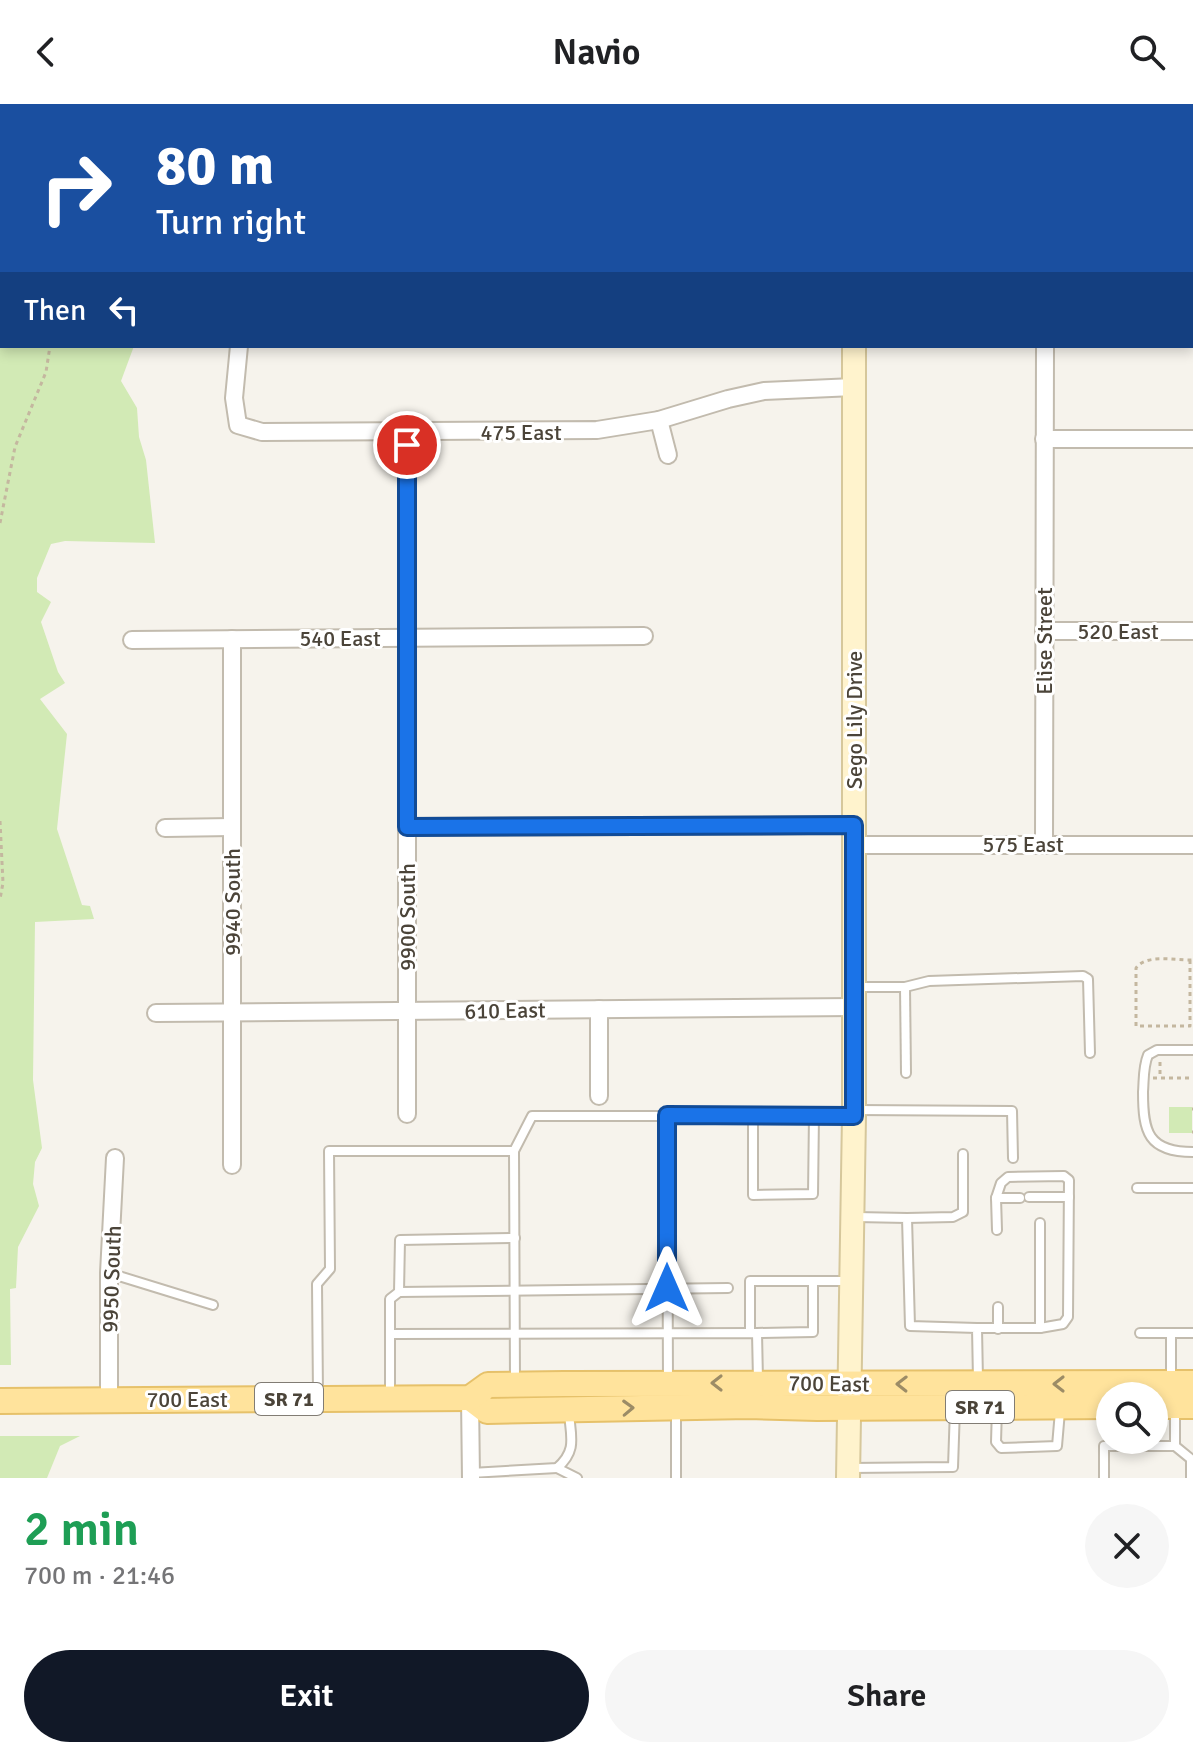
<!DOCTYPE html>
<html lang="en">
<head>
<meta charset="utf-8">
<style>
	body { margin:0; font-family:Signika,sans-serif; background:#f6f6f6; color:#202124; height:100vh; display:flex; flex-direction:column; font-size:30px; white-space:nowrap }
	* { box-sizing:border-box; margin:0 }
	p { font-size:26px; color:#757577 }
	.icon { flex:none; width:44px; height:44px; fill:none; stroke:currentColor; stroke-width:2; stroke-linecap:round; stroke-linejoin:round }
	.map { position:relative; height:1374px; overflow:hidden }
	.panel { display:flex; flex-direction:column; background:#fff; flex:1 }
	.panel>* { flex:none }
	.guide { position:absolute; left:0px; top:0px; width:1194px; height:244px; box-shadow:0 4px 12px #0003; background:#1a4fa0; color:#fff; overflow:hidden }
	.buttons { position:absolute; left:1096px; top:1278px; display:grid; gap:16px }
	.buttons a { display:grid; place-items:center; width:72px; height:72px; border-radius:50%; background:#fff; box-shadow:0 4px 12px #0003; font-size:40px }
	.pin { position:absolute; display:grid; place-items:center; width:68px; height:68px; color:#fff; margin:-34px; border:4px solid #fff; border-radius:50%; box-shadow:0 2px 8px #0007 }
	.me { position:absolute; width:88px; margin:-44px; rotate:0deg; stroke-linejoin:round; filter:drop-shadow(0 0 6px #0008) }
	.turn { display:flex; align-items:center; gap:28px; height:168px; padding:0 24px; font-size:36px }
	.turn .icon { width:104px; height:104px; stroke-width:2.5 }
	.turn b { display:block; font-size:56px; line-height:68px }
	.then { display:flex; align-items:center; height:76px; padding:0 24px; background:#0003; gap:16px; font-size:30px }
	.round { display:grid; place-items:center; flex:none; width:84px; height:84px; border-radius:42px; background:#f6f6f6 }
	.headline { display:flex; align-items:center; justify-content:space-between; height:136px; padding:0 24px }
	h1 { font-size:48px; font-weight:600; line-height:60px; color:#1e9e55 }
	.primary-button { display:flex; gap:16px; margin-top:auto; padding:16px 24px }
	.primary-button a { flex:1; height:92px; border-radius:48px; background:#111827; color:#fff; font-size:32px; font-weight:600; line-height:92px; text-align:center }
	.primary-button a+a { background:#f6f6f6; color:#202124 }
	header { display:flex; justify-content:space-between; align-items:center; height:104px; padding:0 24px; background:#fff; font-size:36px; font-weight:600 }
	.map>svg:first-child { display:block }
</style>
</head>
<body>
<header><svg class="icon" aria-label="back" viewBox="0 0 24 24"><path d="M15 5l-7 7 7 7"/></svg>Navio<svg class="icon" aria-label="search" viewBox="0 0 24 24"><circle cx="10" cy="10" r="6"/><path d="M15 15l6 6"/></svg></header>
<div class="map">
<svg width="1193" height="1374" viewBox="0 0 1193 1374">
	<rect width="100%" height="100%" fill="#f6f3ec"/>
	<g fill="#d2eab5">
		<polygon points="0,0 125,0 126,2 2,2 2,242 134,242 121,277 137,304 139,333 146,356 155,439 65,437 51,440 37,474 37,488 51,498 41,518 58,568 65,579 40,595 67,630 57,725 82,801 90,802 94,815 35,818 33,976 42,1044 35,1058 33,1080 39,1102 18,1143 16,1184 10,1185 11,1261 0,1261"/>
		<rect x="1169" y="1003" width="23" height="26"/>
		<polygon points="0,1332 80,1332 60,1342 47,1374 0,1374"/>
	</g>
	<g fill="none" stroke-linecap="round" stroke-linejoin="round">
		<g stroke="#a9d4f2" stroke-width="4">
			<polyline points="0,98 2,102"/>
			<polyline points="0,160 2,158"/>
		</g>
		<g stroke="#c2bbae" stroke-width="12">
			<g id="service">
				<polyline points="855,883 905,883 929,877 1083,872 1088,875 1090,949"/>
				<polyline points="905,883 906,969"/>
				<path d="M 1193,946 L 1157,946 L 1148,951 C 1143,963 1144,975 1143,988 C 1143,1028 1148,1048 1193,1048"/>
				<polyline points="855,1006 1012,1007 1013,1054"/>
				<polyline points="667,1011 668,1279"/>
				<polyline points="753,1011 753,1091 813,1090 814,1011"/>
				<polyline points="514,1047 515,1278"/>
				<polyline points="1137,1084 1193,1084"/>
				<polyline points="1029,1093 1069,1093"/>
				<polyline points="856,1113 907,1114 910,1222 977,1224 978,1276"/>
				<polyline points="907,1114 953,1113 963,1108 963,1050"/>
				<polyline points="1040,1119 1040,1224"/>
				<polyline points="997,1126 996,1094 1020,1094"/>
				<polyline points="109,1169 213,1201"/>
				<polyline points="399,1188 728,1184"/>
				<polyline points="998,1203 998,1225"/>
				<polyline points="977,1224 1040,1224 1063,1220 1068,1213 1069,1076 1064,1072 1008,1073 1001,1079 996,1094"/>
				<polyline points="750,1229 750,1177 848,1177"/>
				<polyline points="757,1229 813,1228 813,1177"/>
				<polyline points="1140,1229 1193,1229"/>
				<polyline points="1171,1229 1171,1275"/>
				<polyline points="390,1230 757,1229 758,1276"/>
				<polyline points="318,1291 317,1180 330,1165 329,1047 514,1047 532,1012 853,1012"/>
				<polyline points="390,1292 390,1195 399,1188 400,1136 515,1134"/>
				<polyline points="997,1304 996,1338 1001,1344 1057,1342 1060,1307"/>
				<polyline points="1175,1342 1175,1307"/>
				<polyline points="557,1364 577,1374"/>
				<polyline points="850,1364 953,1363 955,1304"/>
				<path d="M 471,1369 L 557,1364 C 577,1347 571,1333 569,1310"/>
				<polyline points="676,1374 676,1307"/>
				<polyline points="1104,1374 1104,1342 1175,1342 1191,1355 1191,1374"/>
			</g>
		</g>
		<g stroke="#c2bbae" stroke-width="20">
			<g id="minor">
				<polyline points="220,0 220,2"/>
				<polyline points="1151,2 1151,0"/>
				<polyline points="239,242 234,294 238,321 262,328 597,326 659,316 728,295 764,287 854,283"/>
				<polyline points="659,316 668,351"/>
				<polyline points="407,328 407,1010"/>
				<polyline points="1044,335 1193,335"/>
				<polyline points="1044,527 1193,527"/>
				<polyline points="132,536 644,532"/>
				<polyline points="407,723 854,721"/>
				<polyline points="165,724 232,723"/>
				<polyline points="1044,740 1045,242"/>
				<polyline points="854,741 1193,741"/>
				<polyline points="599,905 599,992"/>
				<polyline points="156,909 854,903"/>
				<polyline points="232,1061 232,535"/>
				<polyline points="470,1294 471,1374"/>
				<polyline points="109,1295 109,1169 115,1054"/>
			</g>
		</g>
		<g stroke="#d6c79b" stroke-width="26">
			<g id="secondary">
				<polyline points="853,0 853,2"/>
				<polyline points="848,1374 854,1012 854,242"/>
			</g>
		</g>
		<g stroke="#e6c16a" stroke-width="28">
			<g id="primary">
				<polyline points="470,1294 487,1307 749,1302 817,1304 1110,1302"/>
				<polyline points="0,1297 470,1294 488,1281 564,1280 1193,1279"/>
				<polyline points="1154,1302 1193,1302"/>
			</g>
		</g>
		<g stroke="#c4b79f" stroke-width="3" stroke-dasharray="4 4" stroke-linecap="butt">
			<polyline points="62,0 63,2"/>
			<polyline points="0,419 15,343 46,268 50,242"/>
			<polyline points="0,717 3,779 0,795"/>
			<path d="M 1190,856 L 1190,922 L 1136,922 L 1136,864 C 1146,850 1174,856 1190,856 L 1193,856"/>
			<polyline points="1160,958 1160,974"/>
			<polyline points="1153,974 1193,974"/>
			<polyline points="1192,1005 1193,1005"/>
			<polyline points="1192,1028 1193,1028"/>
		</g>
		<use href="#service" stroke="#fff" stroke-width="8"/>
		<use href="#minor" stroke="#fff" stroke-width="16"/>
		<use href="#secondary" stroke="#fff3cd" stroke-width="22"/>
		<use href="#primary" stroke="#ffe39c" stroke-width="24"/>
	</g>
	<defs><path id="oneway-chevron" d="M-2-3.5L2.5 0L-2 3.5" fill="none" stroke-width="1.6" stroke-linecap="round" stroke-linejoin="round" transform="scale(2)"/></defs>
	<g stroke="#9c8c66">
		<use href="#oneway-chevron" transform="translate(717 1279) rotate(180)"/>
		<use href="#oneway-chevron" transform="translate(902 1280) rotate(-179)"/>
		<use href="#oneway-chevron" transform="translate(1059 1280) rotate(180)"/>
		<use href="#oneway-chevron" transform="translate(628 1304) rotate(-2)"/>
	</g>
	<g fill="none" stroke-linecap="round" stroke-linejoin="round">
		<g stroke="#114b97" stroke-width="20">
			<polyline id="route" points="407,341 407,723 854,721 854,1012 667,1011 667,1184"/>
		</g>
		<use href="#route" stroke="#1a73e8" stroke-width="14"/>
	</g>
	<g text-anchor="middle" stroke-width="6" stroke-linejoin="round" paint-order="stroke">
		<g fill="#fff" stroke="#817c74" stroke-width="2">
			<rect x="255" y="1279" width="68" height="32" rx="6"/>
			<rect x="946" y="1287" width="68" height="32" rx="6"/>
		</g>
		<g font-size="20" font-weight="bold" fill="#4b4439">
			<text x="289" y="1302">SR 71</text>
			<text x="980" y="1310">SR 71</text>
		</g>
		<g font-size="22" fill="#4b4439" stroke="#fff">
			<text x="521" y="336">475 East</text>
			<text x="1118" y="535">520 East</text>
			<text x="340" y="542">540 East</text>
			<text transform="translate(1044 537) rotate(-90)" y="8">Elise Street</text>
			<text transform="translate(854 616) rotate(-90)" y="8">Sego Lily Drive</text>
			<text x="1023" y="748">575 East</text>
			<text transform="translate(232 798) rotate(-90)" y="8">9940 South</text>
			<text transform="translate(407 813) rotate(-90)" y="8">9900 South</text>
			<text transform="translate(505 906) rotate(-1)" y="8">610 East</text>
			<text transform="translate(111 1175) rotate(-88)" y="8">9950 South</text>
			<text transform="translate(829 1279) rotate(1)" y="8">700 East</text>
			<text x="187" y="1303">700 East</text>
		</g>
	</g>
</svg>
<div class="buttons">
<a><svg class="icon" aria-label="search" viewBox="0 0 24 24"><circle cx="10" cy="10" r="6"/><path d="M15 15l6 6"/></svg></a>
</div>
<div class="pin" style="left:407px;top:341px;background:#d93025"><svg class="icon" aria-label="arrive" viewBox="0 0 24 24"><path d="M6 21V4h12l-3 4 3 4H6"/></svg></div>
<svg class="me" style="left:667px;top:1184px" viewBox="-20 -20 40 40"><path d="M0-17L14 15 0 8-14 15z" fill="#1a73e8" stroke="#fff" stroke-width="4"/></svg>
<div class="guide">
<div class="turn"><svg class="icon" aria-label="right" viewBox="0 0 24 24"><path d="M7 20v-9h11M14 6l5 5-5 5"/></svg><div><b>80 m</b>Turn right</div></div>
<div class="then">Then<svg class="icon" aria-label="left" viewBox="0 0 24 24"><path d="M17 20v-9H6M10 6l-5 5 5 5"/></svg></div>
</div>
</div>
<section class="panel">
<div class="headline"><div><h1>2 min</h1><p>700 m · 21:46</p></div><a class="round"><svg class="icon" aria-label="close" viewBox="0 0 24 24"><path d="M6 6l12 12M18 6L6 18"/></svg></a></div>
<div class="primary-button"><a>Exit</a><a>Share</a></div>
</section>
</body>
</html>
